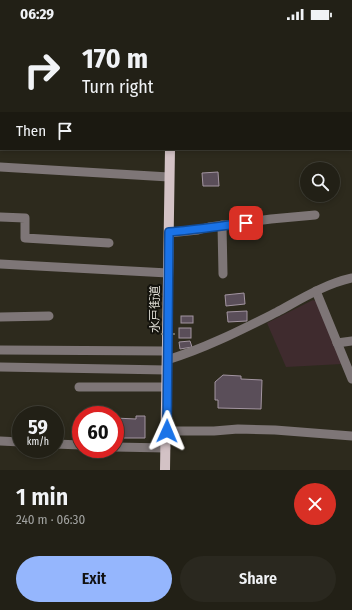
<!DOCTYPE html>
<html lang="en">
<head>
<meta charset="utf-8">
<style>
	body { margin:0; font-family:"Fira Sans Condensed","Noto Sans JP",sans-serif; background:#2a281f; color:#f1f3f6; height:100vh; display:flex; flex-direction:column; font-size:15px; white-space:nowrap }
	* { box-sizing:border-box; margin:0 }
	p { font-size:13px; color:#a2a3a1 }
	.icon { flex:none; width:22px; height:22px; fill:none; stroke:currentColor; stroke-width:2; stroke-linecap:round; stroke-linejoin:round }
	.map { position:relative; height:442px; overflow:hidden }
	.side { display:flex; flex-direction:column; background:#222016; flex:1 }
	.side>* { flex:none }
	.hud { position:absolute; left:0px; top:0px; width:352px; height:122px; box-shadow:0 2px 6px #0003,0 0 0 1px #3f3e35; background:#222016; color:#f1f3f6; overflow:hidden }
	.tools { position:absolute; left:300px; top:134px; display:grid; gap:8px }
	.tools a { display:grid; place-items:center; width:40px; height:40px; border-radius:50%; background:#222016; box-shadow:0 2px 6px #0003,0 0 0 1px #3f3e35; font-size:20px }
	.speed { position:absolute; left:12px; top:378px; display:flex; gap:8px; font-size:20px; font-weight:700; text-align:center }
	.speed>* { display:grid; place-content:center; width:52px; height:52px; border-radius:50%; background:#222016; box-shadow:0 2px 6px #0003,0 0 0 1px #3f3e35; line-height:1 }
	.speed small { font-size:10px; font-weight:400 }
	.speed .limit { border:6px solid #d22; background:#fff; color:#111 }
	.pin { position:absolute; display:grid; place-items:center; width:34px; height:34px; color:#fff; margin:-17px; border-radius:8px; box-shadow:0 2px 6px #0006 }
	.me { position:absolute; width:44px; margin:-22px; rotate:1deg; stroke-linejoin:round; filter:drop-shadow(0 0 3px #0008) }
	.turn { display:flex; align-items:center; gap:14px; height:84px; padding:0 16px; font-size:18px }
	.turn .icon { width:52px; height:52px; stroke-width:2.5 }
	.turn b { display:block; font-size:28px; line-height:34px }
	.then { display:flex; align-items:center; height:38px; padding:0 16px; background:#0003; gap:8px; font-size:15px }
	.round { display:grid; place-items:center; flex:none; width:42px; height:42px; border-radius:21px; background:#2a281f }
	.headline { display:flex; align-items:center; justify-content:space-between; height:68px; padding:0 16px }
	h1 { font-size:24px; font-weight:600; line-height:30px }
	.primary-button { display:flex; gap:8px; margin-top:auto; padding:8px 16px }
	.primary-button a { flex:1; height:46px; border-radius:24px; background:#95b6fd; color:#111; font-size:16px; font-weight:600; line-height:46px; text-align:center }
	.primary-button a+a { background:#2a281f; color:#f1f3f6 }
	.status { display:flex; justify-content:space-between; align-items:center; height:28px; padding:0 20px; background:#222016; direction:ltr }
	.status svg { height:11px; fill:currentColor }
	.map>svg:first-child { display:block }
</style>
</head>
<body>
<div class="status"><b>06:29</b><svg viewBox="0 0 49 12"><path d="M0 12V9h3v3zM5 12V6h3v6zM10 12V3h3v9zM15 12V0h3v12zM26 1h20v11H26zM47 4h2v5h-2z"/></svg></div>
<div class="map">
<svg width="352" height="442" viewBox="0 0 352 442">
	<rect width="100%" height="100%" fill="#2d2a1d"/>
	<polygon fill="#3f2b2e" points="313,272 318,274 342,336 286,339 267,295"/>
	<g fill="#5a4e59" stroke="#a395a1">
		<polygon points="53,0 107,0 107,1"/>
		<polygon points="218,144 219,158 203,158 202,145"/>
		<polygon points="244,265 245,276 226,278 225,267"/>
		<polygon points="247,283 247,293 228,294 227,284"/>
		<rect x="181" y="288" width="12" height="7"/>
		<rect x="179" y="300" width="12" height="10"/>
		<polygon points="190,313 192,319 180,321 179,314"/>
		<polygon points="223,347 241,348 241,351 262,352 261,381 218,380 218,372 215,372 215,354"/>
		<polygon points="136,388 145,388 145,410 117,410 117,408 115,408 115,390 136,391"/>
	</g>
	<g fill="none" stroke-linecap="round" stroke-linejoin="round">
		<g stroke="#7e7677" stroke-width="9">
			<polyline points="1,0 1,14"/>
			<polyline points="44,1 44,0"/>
			<polyline points="351,13 352,13"/>
			<polyline points="0,32 1,31"/>
			<polyline points="0,93 1,93"/>
			<polyline points="0,139 169,149"/>
			<polyline points="0,189 25,190 25,210 109,215"/>
			<polyline points="222,197 223,246"/>
			<polyline points="169,205 198,202 209,199 271,191 315,187"/>
			<polyline points="0,236 168,245"/>
			<polyline points="316,263 352,351"/>
			<polyline points="0,289 49,288"/>
			<polyline points="337,315 352,313"/>
			<polyline points="0,322 167,323"/>
			<path d="M 167,332 C 206,320 241,302 277,284 C 301,271 325,256 352,250"/>
			<polyline points="0,339 167,342"/>
			<polyline points="79,359 167,359"/>
			<polyline points="167,403 214,403 238,401 275,402 352,408"/>
			<polyline points="0,413 21,414"/>
			<polyline points="55,416 81,417"/>
			<polyline points="115,419 166,420"/>
		</g>
		<g stroke="#d3c2c5" stroke-width="10">
			<polyline points="173,1 173,0"/>
			<polyline points="165,442 170,121"/>
		</g>
		<polyline stroke="#87847a" stroke-width="1.5" stroke-dasharray="2 2" stroke-linecap="butt" points="161,306 175,306"/>
	</g>
	<g fill="none" stroke-linecap="round" stroke-linejoin="round">
		<g stroke="#114b97" stroke-width="10">
			<path id="route" d="M 167,403 L 169,204 C 195,202 220,198 246,195"/>
		</g>
		<use href="#route" stroke="#1a73e8" stroke-width="7"/>
	</g>
	<g text-anchor="middle" stroke-width="4" stroke-linejoin="round" paint-order="stroke">
		<g font-size="12" fill="#dfddd5" stroke="#14130d">
			<text transform="translate(155 281) rotate(-90)" y="4">水戸街道</text>
		</g>
	</g>
</svg>
<div class="tools">
<a><svg class="icon" aria-label="search" viewBox="0 0 24 24"><circle cx="10" cy="10" r="6"/><path d="M15 15l6 6"/></svg></a>
</div>
<div class="speed"><div>59<small>km/h</small></div><div class="limit">60</div></div>
<div class="pin" style="left:246px;top:195px;background:#d93025"><svg class="icon" aria-label="arrive" viewBox="0 0 24 24"><path d="M6 21V4h12l-3 4 3 4H6"/></svg></div>
<svg class="me" style="left:167px;top:403px" viewBox="-20 -20 40 40"><path d="M0-17L14 15 0 8-14 15z" fill="#1a73e8" stroke="#fff" stroke-width="4"/></svg>
<div class="hud">
<div class="turn"><svg class="icon" aria-label="right" viewBox="0 0 24 24"><path d="M7 20v-9h11M14 6l5 5-5 5"/></svg><div><b>170 m</b>Turn right</div></div>
<div class="then">Then<svg class="icon" aria-label="arrive" viewBox="0 0 24 24"><path d="M6 21V4h12l-3 4 3 4H6"/></svg></div>
</div>
</div>
<section class="side">
<div class="headline"><div><h1>1 min</h1><p>240 m · 06:30</p></div><a class="round" style="background:#d93025;color:#fff"><svg class="icon" aria-label="close" viewBox="0 0 24 24"><path d="M6 6l12 12M18 6L6 18"/></svg></a></div>
<div class="primary-button"><a>Exit</a><a>Share</a></div>
</section>
</body>
</html>
